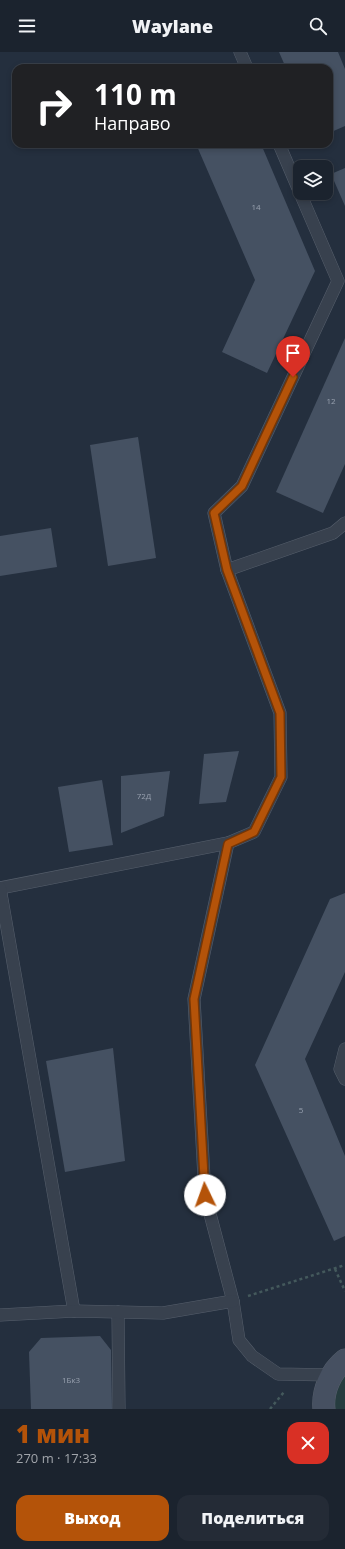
<!DOCTYPE html>
<html lang="ru">
<head>
<meta charset="utf-8">
<style>
	body { margin:0; font-family:"Open Sans",sans-serif; background:#242b36; color:#f1f3f6; height:100vh; display:flex; flex-direction:column; font-size:15px; white-space:nowrap }
	* { box-sizing:border-box; margin:0 }
	p { font-size:13px; color:#a0a4aa }
	.icon { flex:none; width:22px; height:22px; fill:none; stroke:currentColor; stroke-width:2; stroke-linecap:round; stroke-linejoin:round }
	.map { position:relative; height:1357px; overflow:hidden }
	.panel { display:flex; flex-direction:column; background:#1b232e; flex:1 }
	.panel>* { flex:none }
	.guide { position:absolute; left:12px; top:12px; width:321px; height:84px; border-radius:12px; box-shadow:0 2px 6px #0003,0 0 0 1px #39404a; background:#202124; color:#fff; overflow:hidden }
	.tools { position:absolute; left:293px; top:108px; display:grid; gap:8px }
	.tools a { display:grid; place-items:center; width:40px; height:40px; border-radius:8px; background:#1b232e; box-shadow:0 2px 6px #0003,0 0 0 1px #39404a; font-size:20px }
	.pin { position:absolute; display:grid; place-items:center; width:34px; height:34px; color:#fff; margin:-41px -17px; border-radius:50% 50% 50% 0; rotate:-45deg; box-shadow:0 0 4px #0007 }
	.pin .icon { rotate:45deg }
	.me { position:absolute; width:44px; margin:-22px; rotate:357deg; stroke-linejoin:round; filter:drop-shadow(0 0 3px #0008) }
	.turn { display:flex; align-items:center; gap:14px; height:84px; padding:0 16px; font-size:18px }
	.turn .icon { width:52px; height:52px; stroke-width:2.5 }
	.turn b { display:block; font-size:28px; line-height:34px }
	.round { display:grid; place-items:center; flex:none; width:42px; height:42px; border-radius:12px; background:#242b36 }
	.headline { display:flex; align-items:center; justify-content:space-between; height:68px; padding:0 16px }
	h1 { font-size:24px; font-weight:800; line-height:30px; color:#b45309 }
	.action { display:flex; gap:8px; margin-top:auto; padding:8px 16px }
	.action a { flex:1; height:46px; border-radius:12px; background:#b45309; color:#fff; font-size:16px; font-weight:800; line-height:46px; text-align:center }
	.action a+a { background:#242b36; color:#f1f3f6 }
	header { display:flex; justify-content:space-between; align-items:center; height:52px; padding:0 16px; background:#1b232e; font-size:18px; font-weight:800 }
	.map>svg:first-child { display:block }
</style>
</head>
<body>
<header><svg class="icon" aria-label="menu" viewBox="0 0 24 24"><path d="M4 6h16M4 12h16M4 18h16"/></svg>Waylane<svg class="icon" aria-label="search" viewBox="0 0 24 24"><circle cx="10" cy="10" r="6"/><path d="M15 15l6 6"/></svg></header>
<div class="map">
<svg width="345" height="1357" viewBox="0 0 345 1357">
	<rect width="100%" height="100%" fill="#242f3e"/>
	<polygon fill="#263c3f" points="345,1321 345,1357 334,1357 334,1342"/>
	<g fill="#455162">
		<polygon points="279,0 338,0 345,17 345,74 329,81 329,16 286,16"/>
		<polygon points="196,92 261,92 315,219 267,321 222,300 255,228"/>
		<polygon points="345,116 345,154 331,122"/>
		<polygon points="345,286 345,412 323,461 276,440"/>
		<polygon points="138,385 156,506 108,514 90,393"/>
		<polygon points="51,476 57,515 0,524 0,484"/>
		<polygon points="239,699 226,750 199,752 204,702"/>
		<polygon points="170,719 164,764 121,781 121,724"/>
		<polygon points="102,728 113,793 69,800 58,735"/>
		<polygon points="345,841 345,920 305,1007 345,1104 345,1184 334,1189 255,1013 330,847"/>
		<polygon points="113,996 125,1109 65,1120 46,1009"/>
		<polygon points="100,1284 111,1298 112,1357 31,1357 29,1300 41,1286"/>
	</g>
	<g fill="none" stroke-linecap="round" stroke-linejoin="round">
		<g stroke="#565f6c" stroke-width="13">
			<g id="lane">
				<polyline points="240,0 247,16"/>
				<polyline points="279,92 300,141"/>
				<polyline points="227,518 333,481 345,471"/>
				<polyline points="228,791 194,947 205,1143 233,1249 239,1288 252,1304 278,1322 332,1323"/>
				<polyline points="0,836 228,791 254,780 281,725 280,661 227,518 214,461 242,434 338,229 300,141"/>
				<polyline points="0,836 74,1259"/>
				<polyline points="345,997 340,1017 345,1027"/>
				<polyline points="118,1260 119,1357"/>
				<polyline points="0,1263 74,1259 163,1261 233,1249"/>
			</g>
		</g>
		<g stroke="#565f6c" stroke-width="23">
			<path id="secondary" d="M 324,1357 C 322,1339 331,1319 345,1308"/>
		</g>
		<g stroke="#44595c" stroke-width="2.5" stroke-dasharray="3 3" stroke-linecap="butt">
			<polyline points="335,1217 345,1239"/>
			<polyline points="248,1244 345,1213"/>
			<polyline points="270,1357 284,1340"/>
		</g>
		<use href="#lane" stroke="#38414e" stroke-width="12"/>
		<use href="#secondary" stroke="#465061" stroke-width="22"/>
	</g>
	<g fill="none" stroke-linecap="round" stroke-linejoin="round">
		<g stroke="#753606" stroke-width="10">
			<polyline id="route" points="205,1143 194,947 228,792 254,780 281,725 280,661 227,518 214,461 242,434 293,325"/>
		</g>
		<use href="#route" stroke="#b45309" stroke-width="7"/>
	</g>
	<g text-anchor="middle" stroke-width="3.5" stroke-linejoin="round" paint-order="stroke">
		<g font-size="8" fill="#98a1af">
			<text x="256" y="158">14</text>
			<text x="331" y="352">12</text>
			<text x="144" y="747">72Д</text>
			<text x="301" y="1061">5</text>
			<text x="71" y="1331">1Бк3</text>
		</g>
	</g>
</svg>
<div class="tools">
<a><svg class="icon" aria-label="layers" viewBox="0 0 24 24"><path d="M12 4l9 5-9 5-9-5zM3 14l9 5 9-5"/></svg></a>
</div>
<div class="pin" style="left:293px;top:325px;background:#d93025"><svg class="icon" aria-label="arrive" viewBox="0 0 24 24"><path d="M6 21V4h12l-3 4 3 4H6"/></svg></div>
<svg class="me" style="left:205px;top:1143px" viewBox="-20 -20 40 40"><circle r="19" fill="#fff"/><path d="M0-13L10 11 0 6-10 11z" fill="#b45309"/></svg>
<div class="guide">
<div class="turn"><svg class="icon" aria-label="right" viewBox="0 0 24 24"><path d="M7 20v-9h11M14 6l5 5-5 5"/></svg><div><b>110 m</b>Направо</div></div>
</div>
</div>
<section class="panel">
<div class="headline"><div><h1>1 мин</h1><p>270 m · 17:33</p></div><a class="round" style="background:#d93025;color:#fff"><svg class="icon" aria-label="close" viewBox="0 0 24 24"><path d="M6 6l12 12M18 6L6 18"/></svg></a></div>
<div class="action"><a>Выход</a><a>Поделиться</a></div>
</section>
</body>
</html>
